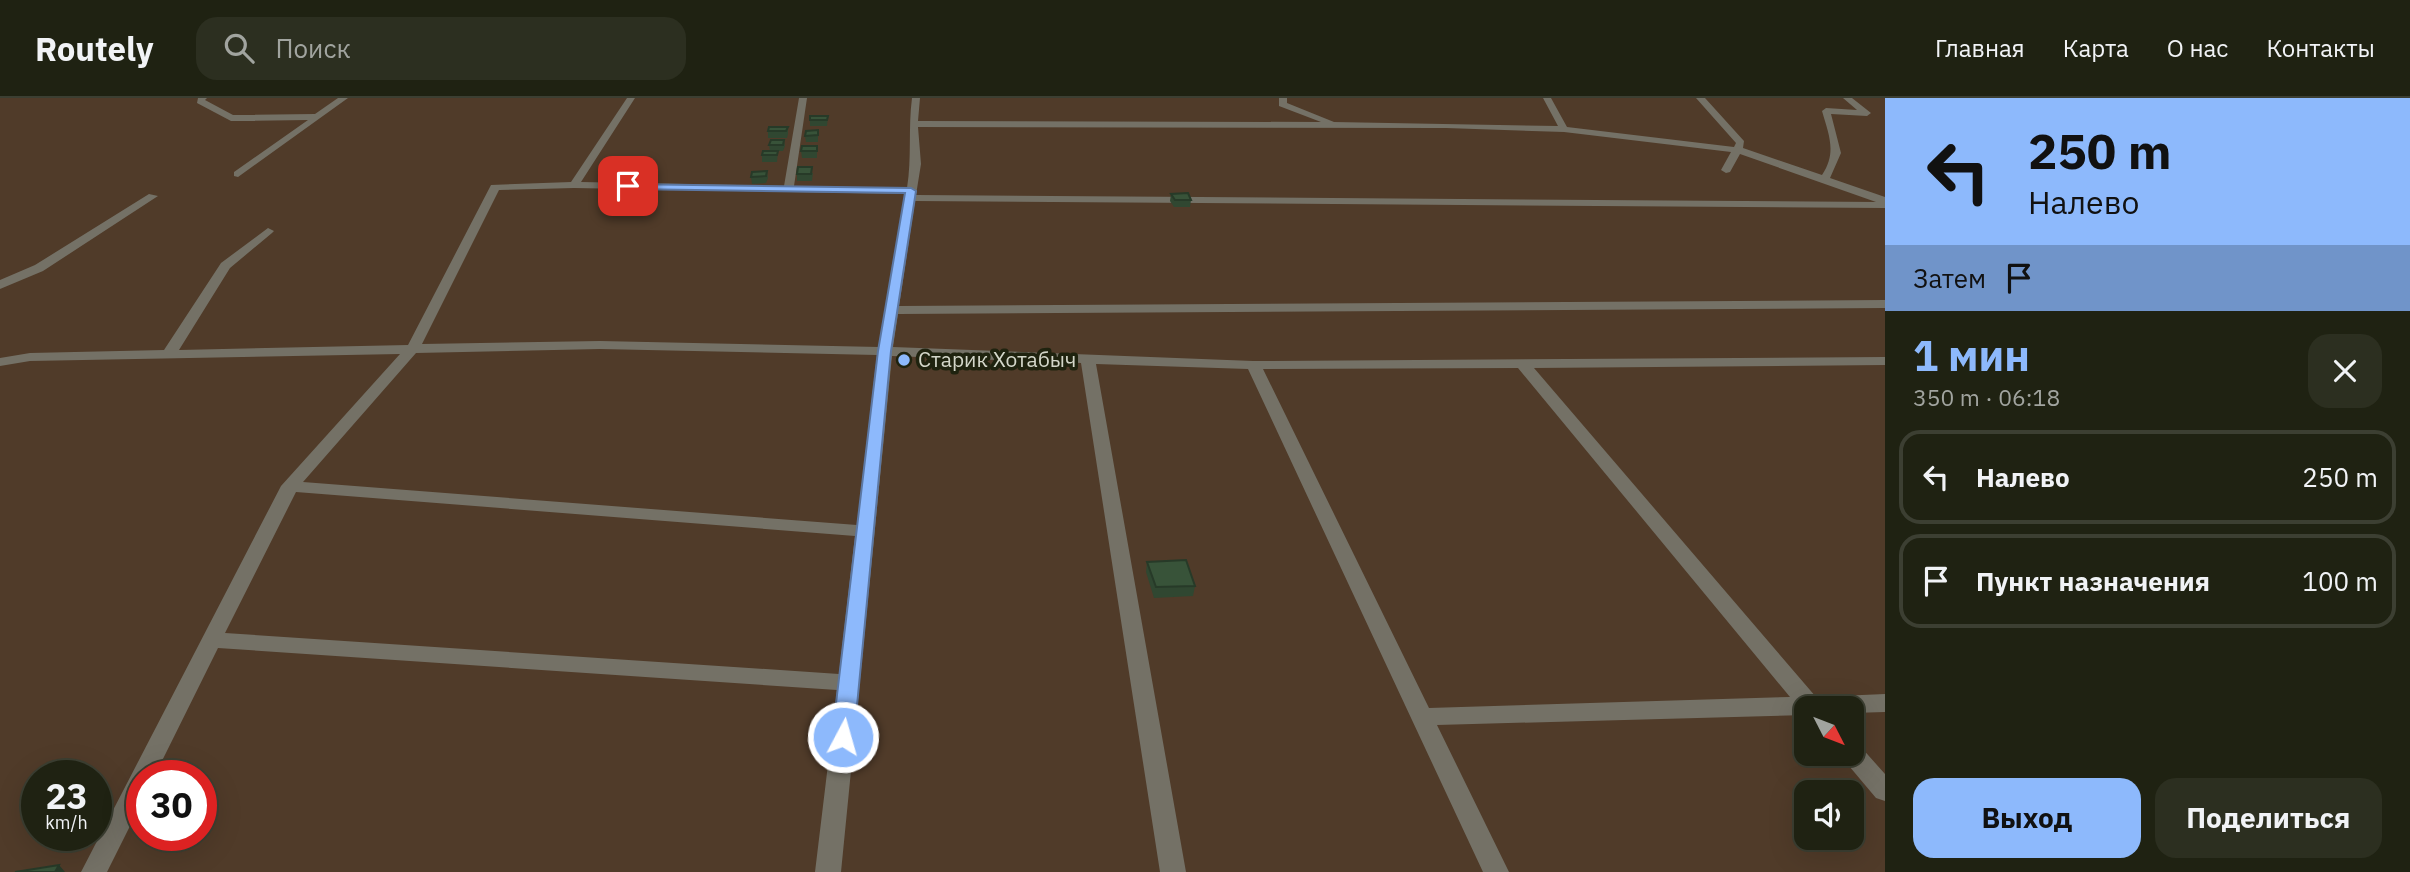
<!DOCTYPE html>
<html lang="ru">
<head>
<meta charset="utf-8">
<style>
	body { margin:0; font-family:"IBM Plex Sans",sans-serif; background:#2c2f20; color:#f1f3f6; height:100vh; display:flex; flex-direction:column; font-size:26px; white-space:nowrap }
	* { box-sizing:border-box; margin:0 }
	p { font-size:23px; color:#a1a49f }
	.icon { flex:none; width:38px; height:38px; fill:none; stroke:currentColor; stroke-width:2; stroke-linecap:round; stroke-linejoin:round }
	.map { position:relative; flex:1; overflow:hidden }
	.drawer { display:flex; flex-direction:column; background:#1f2212; width:525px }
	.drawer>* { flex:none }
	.guide { background:#8db9fc; color:#111; overflow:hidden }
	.needle { width:46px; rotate:132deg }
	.fabs { position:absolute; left:1794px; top:598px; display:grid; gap:14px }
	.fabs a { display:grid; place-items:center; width:70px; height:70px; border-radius:14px; background:#1f2212; box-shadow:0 7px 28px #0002,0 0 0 2px #3c3f32; font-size:35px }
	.speed { position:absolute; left:21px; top:662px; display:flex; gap:14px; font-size:35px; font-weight:700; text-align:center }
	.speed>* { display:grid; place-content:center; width:91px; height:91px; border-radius:50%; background:#1f2212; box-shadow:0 7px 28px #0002,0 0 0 2px #3c3f32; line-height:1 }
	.speed small { font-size:18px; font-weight:400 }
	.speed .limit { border:10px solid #d22; background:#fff; color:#111 }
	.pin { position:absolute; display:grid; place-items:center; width:60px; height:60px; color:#fff; margin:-30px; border-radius:14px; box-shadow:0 4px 10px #0006 }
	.me { position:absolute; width:77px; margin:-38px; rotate:6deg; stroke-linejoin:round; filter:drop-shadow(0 0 5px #0008) }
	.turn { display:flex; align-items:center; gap:24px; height:147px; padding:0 28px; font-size:32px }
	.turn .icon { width:91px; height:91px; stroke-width:2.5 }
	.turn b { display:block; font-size:49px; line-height:60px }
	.then { display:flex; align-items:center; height:66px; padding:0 28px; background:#0003; gap:14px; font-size:26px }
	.round { display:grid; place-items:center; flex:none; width:74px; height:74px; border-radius:21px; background:#2c2f20 }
	.headline { display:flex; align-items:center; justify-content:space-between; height:119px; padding:0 28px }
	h1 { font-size:42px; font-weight:700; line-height:52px; color:#8db9fc }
	.action { display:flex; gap:14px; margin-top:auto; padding:14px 28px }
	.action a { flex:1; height:80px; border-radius:21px; background:#8db9fc; color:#111; font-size:28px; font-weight:700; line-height:80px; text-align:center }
	.action a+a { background:#2c2f20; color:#f1f3f6 }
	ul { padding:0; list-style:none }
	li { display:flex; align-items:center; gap:21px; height:94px; margin:0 14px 10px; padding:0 14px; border:4px solid #3c3f32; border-radius:21px }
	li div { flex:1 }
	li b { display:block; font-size:26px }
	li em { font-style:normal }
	header { display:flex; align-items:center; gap:42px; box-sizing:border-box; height:98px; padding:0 35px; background:#1f2212; border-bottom:2px solid #3c3f32 }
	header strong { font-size:33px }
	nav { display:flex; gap:38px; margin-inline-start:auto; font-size:24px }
	.search { width:490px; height:63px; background:#2c2f20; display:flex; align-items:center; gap:18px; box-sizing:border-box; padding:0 24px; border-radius:21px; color:#a1a49f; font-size:26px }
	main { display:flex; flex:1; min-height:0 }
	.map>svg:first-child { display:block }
</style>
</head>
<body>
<header>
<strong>Routely</strong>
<div class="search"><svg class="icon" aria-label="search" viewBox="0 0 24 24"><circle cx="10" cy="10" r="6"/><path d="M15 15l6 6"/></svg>Поиск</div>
<nav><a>Главная</a><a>Карта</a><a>О нас</a><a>Контакты</a></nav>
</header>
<main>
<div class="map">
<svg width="1885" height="774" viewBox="0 0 1885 774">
	<rect width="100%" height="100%" fill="#292d18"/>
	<path fill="#503b29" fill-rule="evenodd" d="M 0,0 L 1885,0 L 1885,774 L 0,774 ZM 1806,611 L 1852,611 L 1852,656 L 1806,656 ZM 37,677 L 96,677 L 96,737 L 37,737 ZM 142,677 L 201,677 L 201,737 L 142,737 ZM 1806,695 L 1852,695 L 1852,740 L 1806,740 Z"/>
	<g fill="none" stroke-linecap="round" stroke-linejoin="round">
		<g fill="#747166" fill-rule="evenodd">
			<polygon points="198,0 207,0 205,2 233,17 315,16 338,0 348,0 238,79 234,78 234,74 308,22 231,23 197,5"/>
			<path d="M 627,0 L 635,0 L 581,84 L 784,88 L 799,0 L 807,0 L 794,88 L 907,90 C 912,60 908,30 912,0 L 920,0 L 918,23 L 1321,24 L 1279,8 L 1279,0 L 1287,0 L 1287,5 L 1334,24 L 1558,28 L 1543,0 L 1551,0 L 1567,29 L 1734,49 L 1736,45 L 1696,0 L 1705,0 L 1744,43 L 1743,50 L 1822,77 C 1837,55 1829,37 1822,13 L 1826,10 L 1857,12 L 1843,0 L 1852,0 L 1871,15 L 1867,18 L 1831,16 L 1841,55 L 1830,80 L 1885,99 L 1885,110 L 915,103 L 899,208 L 1885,202 L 1885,210 L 898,216 L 893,249 L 1253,263 L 1885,259 L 1885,267 L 1534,270 L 1816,599 L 1885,596 L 1885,614 L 1852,615 L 1852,611 L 1806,611 L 1806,617 L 1437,627 L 1509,774 L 1483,774 L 1248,271 L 1096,266 L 1186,774 L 1160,774 L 1081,265 L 892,258 L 841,774 L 815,774 L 837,592 L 218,550 L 155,677 L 142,677 L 142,704 L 107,774 L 81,774 L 281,388 L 400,256 L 30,263 L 0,268 L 0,260 L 30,255 L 164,252 L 221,165 L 268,130 L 274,133 L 272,135 L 230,170 L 179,252 L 408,247 L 491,87 L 571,84 ZM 918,29 L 1446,30 L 1564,34 L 1731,54 L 1721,72 L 1726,75 L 1730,74 L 1740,56 L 1876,104 L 916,97 L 921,66 ZM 574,90 L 906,96 L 879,249 L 600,243 L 422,246 L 499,92 ZM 600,251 L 877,257 L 857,427 L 303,384 L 416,255 ZM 1518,270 L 1790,599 L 1429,610 L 1263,271 ZM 296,394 L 855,438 L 839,576 L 225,535 Z"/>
			<polygon points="149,96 158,98 43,173 0,191 0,182 35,167"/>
			<polygon points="1852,646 1860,648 1885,676 1885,703 1876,700 1844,662 1841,656 1852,656"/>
		</g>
	</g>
	<g fill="#304731">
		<polygon points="828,18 827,28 810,28 810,22"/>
		<polygon points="788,29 788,36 787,40 768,40 768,33"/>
		<polygon points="818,32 818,44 806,44 805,38"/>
		<polygon points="784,42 785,48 783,53 778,53 777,64 762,64 762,57 770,53 769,47"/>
		<polygon points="817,48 817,60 802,60 801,53"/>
		<polygon points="767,73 768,80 766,85 752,86 751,79"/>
		<polygon points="813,75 812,83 797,83 797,76"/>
		<polygon points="1171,96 1191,102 1190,109 1174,109 1170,103"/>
		<polygon points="1147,464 1195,488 1193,498 1154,500 1146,474"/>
	</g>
	<polygon fill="#273a28" points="59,767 65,774 55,774"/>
	<g fill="#385339" stroke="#273a28" stroke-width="2">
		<polygon points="810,18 828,18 827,22 810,22"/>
		<polygon points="769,29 788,29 786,33 768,33"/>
		<polygon points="818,32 818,37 805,38 806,33"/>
		<polygon points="771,42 784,42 783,47 769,47"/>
		<polygon points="802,48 817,48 817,53 801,53"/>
		<polygon points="763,53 778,53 777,57 762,57"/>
		<polygon points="798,69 812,69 811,76 797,76"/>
		<polygon points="767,73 766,78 751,79 752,74"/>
		<polygon points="1188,95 1191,102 1175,102 1171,96"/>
		<polygon points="1186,462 1195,488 1156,489 1147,464"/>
		<polygon points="59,767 55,774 15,774"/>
	</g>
	<polygon fill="#8db9fc" stroke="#5c78a4" stroke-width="2" points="624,86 911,90 916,93 891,253 854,639 850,645 843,647 835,645 832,639 878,253 905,95 628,91 624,90"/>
	<circle fill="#8db9fc" stroke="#1f230f" stroke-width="2.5" cx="904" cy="262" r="7"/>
	<g text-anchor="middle" stroke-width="7" stroke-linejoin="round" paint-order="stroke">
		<g font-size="21" fill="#d4d7ca" stroke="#1f230f" text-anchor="start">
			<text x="918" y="269">Старик Хотабыч</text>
		</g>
	</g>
</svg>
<div class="fabs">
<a><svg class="needle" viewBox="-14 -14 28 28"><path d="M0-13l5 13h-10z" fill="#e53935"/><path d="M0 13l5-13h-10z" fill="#a1a49f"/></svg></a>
<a><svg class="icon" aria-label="sound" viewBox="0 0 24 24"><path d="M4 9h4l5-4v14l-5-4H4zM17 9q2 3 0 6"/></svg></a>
</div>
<div class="speed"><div>23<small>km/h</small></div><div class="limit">30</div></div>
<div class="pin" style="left:628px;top:88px;background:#d93025"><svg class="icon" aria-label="arrive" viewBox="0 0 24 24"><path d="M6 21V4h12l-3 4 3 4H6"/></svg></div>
<svg class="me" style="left:843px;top:639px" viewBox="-20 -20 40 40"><circle r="17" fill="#8db9fc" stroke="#fff" stroke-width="3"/><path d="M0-11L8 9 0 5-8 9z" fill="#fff"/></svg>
</div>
<section class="drawer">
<div class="guide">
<div class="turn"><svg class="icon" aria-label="left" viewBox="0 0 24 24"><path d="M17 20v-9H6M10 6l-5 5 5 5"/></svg><div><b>250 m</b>Налево</div></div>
<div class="then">Затем<svg class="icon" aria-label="arrive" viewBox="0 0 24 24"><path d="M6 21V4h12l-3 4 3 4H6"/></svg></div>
</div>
<div class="headline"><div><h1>1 мин</h1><p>350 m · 06:18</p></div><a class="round"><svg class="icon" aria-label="close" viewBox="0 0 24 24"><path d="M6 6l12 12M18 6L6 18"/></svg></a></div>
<ul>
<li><svg class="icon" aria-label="left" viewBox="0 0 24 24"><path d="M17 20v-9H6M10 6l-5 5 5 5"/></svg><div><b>Налево</b></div><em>250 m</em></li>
<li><svg class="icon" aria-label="arrive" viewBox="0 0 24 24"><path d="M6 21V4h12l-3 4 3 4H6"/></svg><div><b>Пункт назначения</b></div><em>100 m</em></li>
</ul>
<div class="action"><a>Выход</a><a>Поделиться</a></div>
</section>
</main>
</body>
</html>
